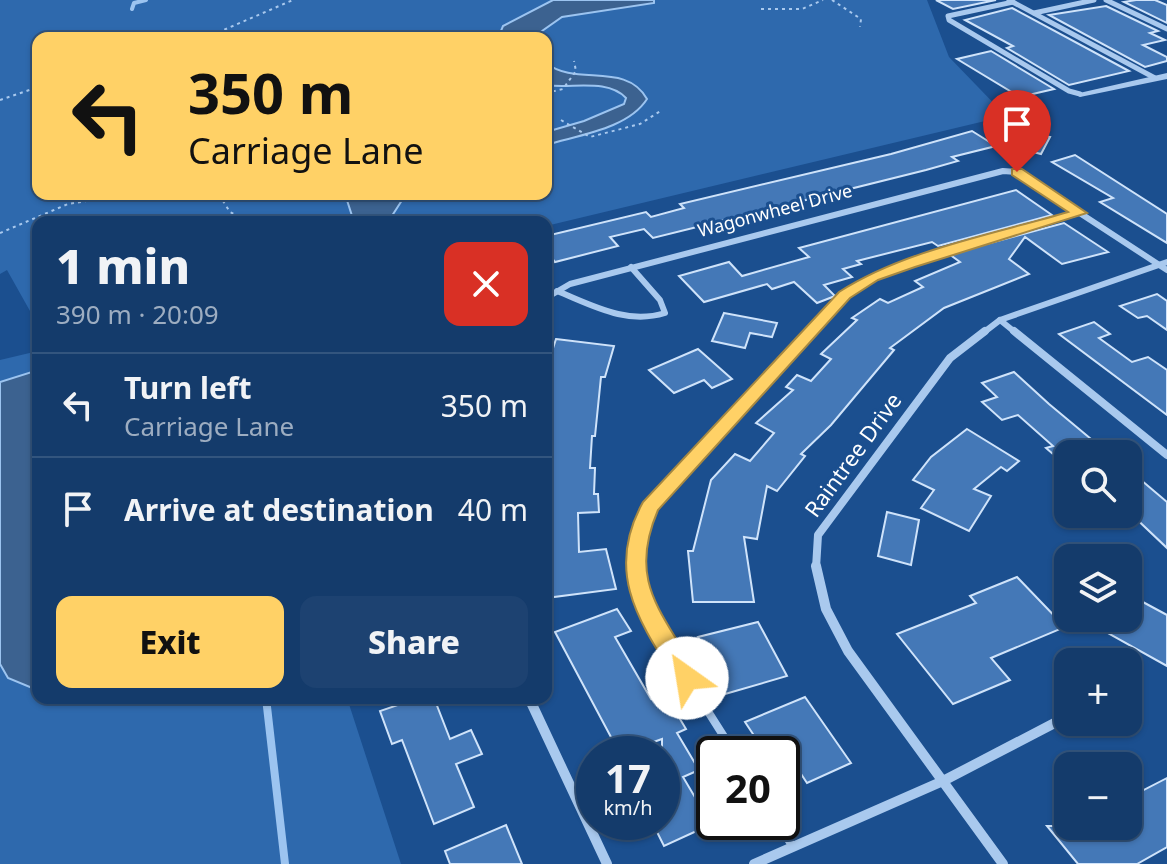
<!DOCTYPE html>
<html lang="en">
<head>
<meta charset="utf-8">
<style>
	body { margin:0; font-family:"Noto Sans",sans-serif; background:#1d4271; color:#f1f3f6; height:100vh; display:flex; flex-direction:column; font-size:30px; white-space:nowrap }
	* { box-sizing:border-box; margin:0 }
	p { font-size:26px; color:#9dadc1 }
	.icon { flex:none; width:44px; height:44px; fill:none; stroke:currentColor; stroke-width:2; stroke-linecap:round; stroke-linejoin:round }
	.map { position:relative; flex:1; overflow:hidden }
	.panel { position:absolute; left:32px; top:216px; width:520px; height:488px; display:flex; flex-direction:column; background:#143b6b; border-radius:16px; box-shadow:0 2px 6px #0004,0 0 0 2px #33557e }
	.panel>* { flex:none }
	.hud { position:absolute; left:32px; top:32px; width:520px; height:168px; border-radius:16px; box-shadow:0 2px 6px #0004,0 0 0 2px #33557e; background:#ffd166; color:#111; overflow:hidden }
	.controls { position:absolute; left:1054px; top:440px; display:grid; gap:16px }
	.controls a { display:grid; place-items:center; width:88px; height:88px; border-radius:16px; background:#143b6b; box-shadow:0 2px 6px #0004,0 0 0 2px #33557e; font-size:40px }
	.speed { position:absolute; left:576px; top:736px; display:flex; gap:16px; font-size:40px; font-weight:700; text-align:center }
	.speed>* { display:grid; place-content:center; width:104px; height:104px; border-radius:50%; background:#143b6b; box-shadow:0 2px 6px #0004,0 0 0 2px #33557e; line-height:1 }
	.speed small { font-size:20px; font-weight:400 }
	.speed .limit { border:4px solid #111; border-radius:12px; background:#fff; color:#111 }
	.pin { position:absolute; display:grid; place-items:center; width:68px; height:68px; color:#fff; margin:-82px -34px; border-radius:50% 50% 50% 0; rotate:-45deg; box-shadow:0 0 8px #0007 }
	.pin .icon { rotate:45deg }
	.me { position:absolute; width:88px; margin:-44px; rotate:328deg; stroke-linejoin:round; filter:drop-shadow(0 0 6px #0008) }
	.turn { display:flex; align-items:center; gap:28px; height:168px; padding:0 24px; font-size:36px }
	.turn .icon { width:104px; height:104px; stroke-width:2.5 }
	.turn b { display:block; font-size:56px; line-height:68px }
	.round { display:grid; place-items:center; flex:none; width:84px; height:84px; border-radius:16px; background:#1d4271 }
	.overview { display:flex; align-items:center; justify-content:space-between; height:136px; padding:0 24px }
	h1 { font-size:48px; font-weight:800; line-height:60px }
	.button { display:flex; gap:16px; margin-top:auto; padding:16px 24px }
	.button a { flex:1; height:92px; border-radius:16px; background:#ffd166; color:#111; font-size:32px; font-weight:800; line-height:92px; text-align:center }
	.button a+a { background:#1d4271; color:#f1f3f6 }
	ul { padding:0; list-style:none }
	li { display:flex; align-items:center; gap:24px; height:104px; padding:0 24px; border-top:2px solid #33557e }
	li div { flex:1 }
	li b { display:block; font-size:30px }
	li em { font-style:normal }
	.map>svg:first-child { display:block }
</style>
</head>
<body>
<div class="map">
<svg width="1167" height="864" viewBox="0 0 1167 864">
	<rect width="100%" height="100%" fill="#1b4f8f"/>
	<g fill="#2e69ad" fill-rule="evenodd">
		<path d="M 0,0 L 927,0 L 949,57 L 1006,116 L 546,226 L 546,222 L 38,222 L 38,309 L 30,311 L 7,270 L 0,274 ZM 38,38 L 546,38 L 546,194 L 38,194 Z"/>
		<polygon points="38,351 38,698 347,698 401,864 0,864 0,360"/>
	</g>
	<g fill="#3c6290" stroke="#9cc4f0" stroke-width="2">
		<polygon points="553,0 654,0 654,3 562,17 532,38 498,38 503,26"/>
		<path d="M 546,63 C 576,87 626,61 647,99 C 628,129 578,135 546,145 L 546,132 L 584,121 L 624,104 L 626,98 C 607,78 571,89 546,85 Z"/>
		<polygon points="345,194 406,194 388,222 354,222"/>
		<polygon points="38,370 38,690 37,690 8,678 0,664 0,382"/>
	</g>
	<g fill="none" stroke-linecap="round" stroke-linejoin="round">
		<polyline stroke="#9cc4f0" stroke-width="4" points="132,9 134,3 146,0"/>
		<polyline stroke="#9cc4f0" stroke-width="8" points="266,698 285,864"/>
	</g>
	<g fill="#4478b7" stroke="#cfe3fa" stroke-width="2">
		<polygon points="936,0 996,0 953,9"/>
		<polygon points="1136,0 1155,0 1167,5 1167,23 1124,2"/>
		<polygon points="1106,6 1158,31 1150,33 1165,40 1143,45 1167,57 1167,61 1145,67 1049,15"/>
		<polygon points="1012,8 1129,71 1069,85 1007,48 1013,46 965,20"/>
		<polygon points="991,51 1054,89 1020,97 957,59"/>
		<polygon points="1011,129 1032,134 1050,137 1041,154 1002,144"/>
		<polygon points="972,131 996,146 952,157 958,161 926,170 653,238 644,229 610,237 618,246 555,262 546,250 546,236 646,212 651,217 684,208 680,204 891,154"/>
		<polygon points="1075,155 1167,214 1167,243 1100,202 1113,198 1052,162"/>
		<polygon points="1016,190 1052,215 938,246 932,242 857,261 861,264 843,269 852,277 824,285 835,296 817,303 794,282 772,289 767,284 704,302 679,276 729,262 742,276 809,257 799,248"/>
		<polygon points="1064,223 1108,252 1062,264 1025,237 1009,259 1029,274 944,308 890,348 894,350 831,425 801,454 805,456 777,491 767,486 757,539 744,537 754,602 693,602 688,551 693,551 711,480 735,454 750,461 774,433 756,423 793,390 786,387 797,375 811,381 831,359 821,354 857,320 852,318 880,299 888,303 923,287 915,281 960,262 949,254"/>
		<polygon points="1157,294 1167,301 1167,330 1147,316 1138,318 1120,306"/>
		<polygon points="724,313 777,323 772,337 750,333 745,348 712,341"/>
		<polygon points="1094,322 1110,334 1099,338 1132,362 1148,357 1167,370 1167,415 1059,334"/>
		<polygon points="556,339 614,346 605,377 601,377 595,436 592,436 590,468 595,468 594,494 598,494 599,512 578,513 579,552 606,549 616,589 546,598 546,370"/>
		<polygon points="698,349 732,379 712,388 704,380 674,393 649,370"/>
		<polygon points="1014,372 1049,404 1109,454 1068,454 1068,467 1046,448 1053,446 1018,415 1002,420 982,402 997,397 982,383"/>
		<polygon points="967,429 1019,461 1007,471 1001,467 974,489 991,496 969,531 921,508 934,490 913,480 931,457"/>
		<polygon points="1128,469 1167,502 1167,548 1128,511"/>
		<polygon points="887,512 919,520 911,565 878,556"/>
		<polygon points="1017,577 1065,627 991,658 1010,680 953,704 897,634 976,603 970,596"/>
		<polygon points="1128,594 1167,615 1167,666 1081,618 1128,618"/>
		<polygon points="617,609 631,631 615,637 651,699 665,694 686,729 677,733 699,770 683,777 699,804 714,797 714,823 664,846 652,822 662,822 662,739 620,754 555,632"/>
		<polygon points="758,622 787,676 725,694 698,637"/>
		<polygon points="805,697 851,763 807,783 778,739 761,746 745,722"/>
		<polygon points="395,698 434,698 450,739 471,730 482,754 456,764 474,807 434,824 402,740 392,744 380,711 398,705"/>
		<polygon points="1167,778 1167,847 1137,864 1078,864 1047,826 1128,826 1128,798"/>
		<polygon points="506,825 522,864 450,864 445,851"/>
	</g>
	<g fill="none" stroke-linecap="round" stroke-linejoin="round">
		<g stroke="#a9c9ee" stroke-width="2" stroke-dasharray="3 4" stroke-linecap="butt">
			<polyline points="832,0 861,19 860,27"/>
			<polyline points="761,9 802,9 823,0"/>
			<polyline points="205,38 293,0"/>
			<polyline points="546,93 563,89 576,71 574,61"/>
			<polyline points="0,100 38,87"/>
			<polyline points="561,120 590,137 640,124 662,110"/>
			<polyline points="225,194 223,201 230,212 251,222"/>
			<polyline points="0,233 68,204 131,194"/>
		</g>
		<path stroke="#a9c9ee" stroke-width="5" d="M 809,333 C 820,321 830,308 842,297 C 887,257 1020,230 1080,213"/>
		<polyline stroke="#a9c9ee" stroke-width="6" points="638,568 637,537 650,507 811,331"/>
		<g stroke="#a9c9ee" stroke-width="8">
			<polyline points="638,566 638,590 655,628 735,754"/>
			<polyline points="777,822 793,847"/>
		</g>
		<g stroke="#a9c9ee" stroke-width="5">
			<polyline points="1009,0 1155,78"/>
			<polyline points="1106,0 1167,29"/>
			<polyline points="1013,2 948,16 949,20 1069,91 1080,94"/>
			<polyline points="1034,13 1094,0"/>
		</g>
		<g stroke="#a9c9ee" stroke-width="6">
			<path d="M 557,291 C 592,305 626,325 665,313 L 660,300 L 631,267"/>
			<polyline points="546,298 570,284 1003,171 1017,172 1167,270"/>
			<polyline points="1000,320 1016,333"/>
			<polyline points="983,333 1000,320 1167,262"/>
		</g>
		<g stroke="#a9c9ee" stroke-width="8">
			<polyline points="1014,331 1167,455"/>
			<polyline points="816,568 818,535 950,358 985,331"/>
		</g>
		<g stroke="#a9c9ee" stroke-width="10">
			<polyline points="816,566 826,609 848,651 1003,864"/>
			<polyline points="529,698 607,864"/>
			<polyline points="754,864 943,781 1068,716"/>
		</g>
		<polygon fill="#a9c9ee" fill-rule="evenodd" points="1167,73 1167,79 1080,97 1075,94"/>
	</g>
	<path fill="#ffd166" stroke="#a68842" stroke-width="2" d="M 1012,169 L 1022,169 L 1087,213 L 915,267 L 878,280 L 850,298 L 658,510 C 625,587 668,615 698,678 L 695,685 L 687,688 L 679,685 C 641,624 603,574 643,502 L 839,292 C 904,250 994,234 1068,212 L 1012,175 Z"/>
	<g text-anchor="middle" stroke-width="6" stroke-linejoin="round" paint-order="stroke">
		<g font-size="18" fill="#fff" stroke="#1b4f8f">
			<text transform="translate(775 211) rotate(-15)" y="6">Wagonwheel Drive</text>
		</g>
		<g font-size="22" fill="#fff" stroke="#1b4f8f">
			<text transform="translate(853 455) rotate(-54)" y="8">Raintree Drive</text>
		</g>
	</g>
</svg>
<div class="controls">
<a><svg class="icon" aria-label="search" viewBox="0 0 24 24"><circle cx="10" cy="10" r="6"/><path d="M15 15l6 6"/></svg></a>
<a><svg class="icon" aria-label="layers" viewBox="0 0 24 24"><path d="M12 4l9 5-9 5-9-5zM3 14l9 5 9-5"/></svg></a>
<a>+</a>
<a>−</a>
</div>
<div class="speed"><div>17<small>km/h</small></div><div class="limit">20</div></div>
<div class="pin" style="left:1017px;top:172px;background:#d93025"><svg class="icon" aria-label="arrive" viewBox="0 0 24 24"><path d="M6 21V4h12l-3 4 3 4H6"/></svg></div>
<svg class="me" style="left:687px;top:678px" viewBox="-20 -20 40 40"><circle r="19" fill="#fff"/><path d="M0-13L10 11 0 6-10 11z" fill="#ffd166"/></svg>
<div class="hud">
<div class="turn"><svg class="icon" aria-label="left" viewBox="0 0 24 24"><path d="M17 20v-9H6M10 6l-5 5 5 5"/></svg><div><b>350 m</b>Carriage Lane</div></div>
</div>
<section class="panel">
<div class="overview"><div><h1>1 min</h1><p>390 m · 20:09</p></div><a class="round" style="background:#d93025;color:#fff"><svg class="icon" aria-label="close" viewBox="0 0 24 24"><path d="M6 6l12 12M18 6L6 18"/></svg></a></div>
<ul>
<li><svg class="icon" aria-label="left" viewBox="0 0 24 24"><path d="M17 20v-9H6M10 6l-5 5 5 5"/></svg><div><b>Turn left</b><p>Carriage Lane</p></div><em>350 m</em></li>
<li><svg class="icon" aria-label="arrive" viewBox="0 0 24 24"><path d="M6 21V4h12l-3 4 3 4H6"/></svg><div><b>Arrive at destination</b></div><em>40 m</em></li>
</ul>
<div class="button"><a>Exit</a><a>Share</a></div>
</section>
</div>
</body>
</html>
